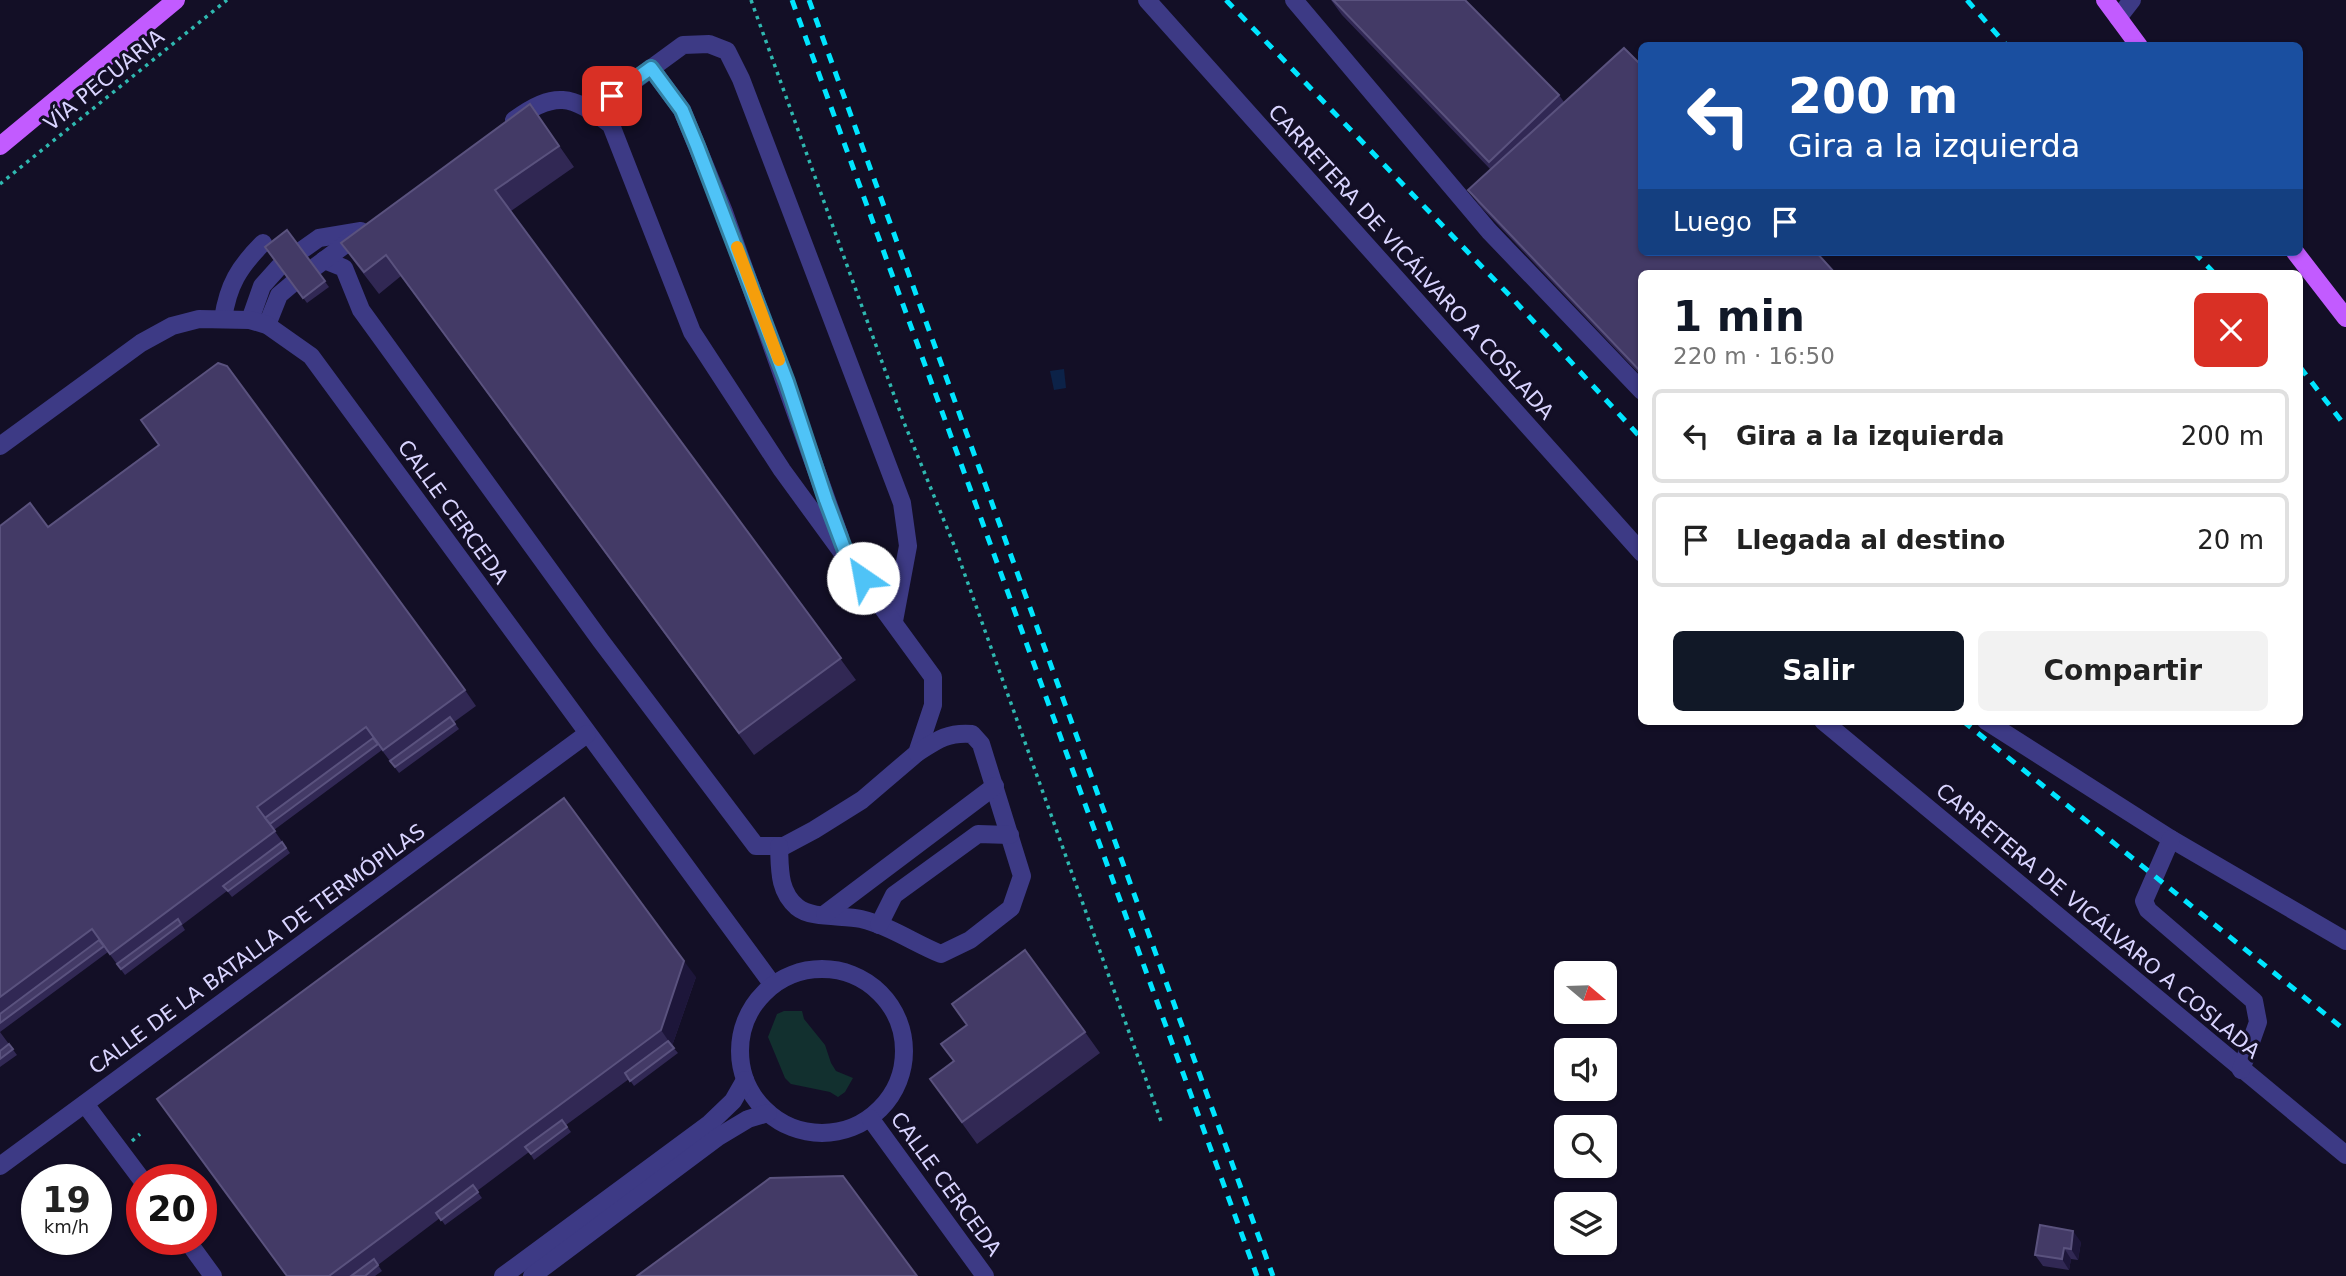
<!DOCTYPE html>
<html lang="es">
<head>
<meta charset="utf-8">
<style>
	body { margin:0; font-family:"DejaVu Sans",sans-serif; background:#f2f2f2; color:#222; height:100vh; display:flex; flex-direction:column; font-size:26px; white-space:nowrap }
	* { box-sizing:border-box; margin:0 }
	p { font-size:23px; color:#767676 }
	.icon { flex:none; width:38px; height:38px; fill:none; stroke:currentColor; stroke-width:2; stroke-linecap:round; stroke-linejoin:round }
	.map { position:relative; flex:1; overflow:hidden }
	.panel { position:absolute; left:1638px; top:270px; width:665px; height:455px; display:flex; flex-direction:column; background:#fff; border-radius:10px; box-shadow:0 2px 5px #0004 }
	.panel>* { flex:none }
	.hud { position:absolute; left:1638px; top:42px; width:665px; height:214px; border-radius:10px; box-shadow:0 2px 5px #0004; background:#1a4fa0; color:#fff; overflow:hidden }
	.needle { width:46px; rotate:109deg }
	.fabs { position:absolute; left:1554px; top:961px; display:grid; gap:14px }
	.fabs a { display:grid; place-items:center; width:63px; height:63px; border-radius:10px; background:#fff; box-shadow:0 2px 5px #0004; font-size:35px }
	.speed { position:absolute; left:21px; top:1164px; display:flex; gap:14px; font-size:35px; font-weight:700; text-align:center }
	.speed>* { display:grid; place-content:center; width:91px; height:91px; border-radius:50%; background:#fff; box-shadow:0 2px 5px #0004; line-height:1 }
	.speed small { font-size:18px; font-weight:400 }
	.speed .limit { border:10px solid #d22; background:#fff; color:#111 }
	.pin { position:absolute; display:grid; place-items:center; width:60px; height:60px; color:#fff; margin:-30px; border-radius:14px; box-shadow:0 4px 10px #0006 }
	.me { position:absolute; width:77px; margin:-38px; rotate:327deg; stroke-linejoin:round; filter:drop-shadow(0 0 5px #0008) }
	.turn { display:flex; align-items:center; gap:24px; height:147px; padding:0 35px; font-size:32px }
	.turn .icon { width:91px; height:91px; stroke-width:2.5 }
	.turn b { display:block; font-size:49px; line-height:60px }
	.then { display:flex; align-items:center; height:66px; padding:0 35px; background:#0003; gap:14px; font-size:26px }
	.round { display:grid; place-items:center; flex:none; width:74px; height:74px; border-radius:10px; background:#f2f2f2 }
	.summary { display:flex; align-items:center; justify-content:space-between; height:119px; padding:0 35px }
	h1 { font-size:42px; font-weight:600; line-height:52px; color:#111827 }
	.action { display:flex; gap:14px; margin-top:auto; padding:14px 35px }
	.action a { flex:1; height:80px; border-radius:10px; background:#111827; color:#fff; font-size:28px; font-weight:600; line-height:80px; text-align:center }
	.action a+a { background:#f2f2f2; color:#222 }
	ul { padding:0; list-style:none }
	li { display:flex; align-items:center; gap:21px; height:94px; margin:0 14px 10px; padding:0 21px; border:4px solid #e0e0e0; border-radius:10px }
	li div { flex:1 }
	li b { display:block; font-size:26px }
	li em { font-style:normal }
	.map>svg:first-child { display:block }
</style>
</head>
<body>
<div class="map">
<svg width="2346" height="1276" viewBox="0 0 2346 1276">
	<rect width="100%" height="100%" fill="#130f26"/>
	<polygon fill="#12302f" points="784,1011 802,1011 804,1019 825,1045 831,1063 836,1071 853,1078 845,1092 838,1097 830,1092 791,1084 785,1078 768,1037 777,1014"/>
	<polygon fill="#0c2248" points="1064,369 1066,388 1054,390 1050,371"/>
	<g fill="none" stroke-linecap="round" stroke-linejoin="round">
		<g stroke="#2fb8b0" stroke-width="3.5" stroke-dasharray="3.5 5" stroke-linecap="butt">
			<polyline points="751,0 903,420 956,550 1162,1124"/>
			<polyline points="0,184 227,0"/>
			<polyline points="132,1141 140,1134"/>
			<polyline points="914,1153 921,1148"/>
		</g>
		<g stroke="#3d3a85" stroke-width="18">
			<polyline points="1147,0 1642,553"/>
			<polyline points="1294,0 1489,231 1642,391"/>
			<polyline points="2118,18 2132,0"/>
			<polyline points="651,68 682,110 724,212 840,537"/>
			<polyline points="593,111 683,45 709,44 727,51 741,79 902,503 908,546 894,621"/>
			<polyline points="302,250 319,238 361,231"/>
			<path d="M 324,260 L 344,268 L 361,310 L 601,641 L 756,846 L 784,846 L 814,830 L 862,800 L 917,753 L 933,705 L 933,677 L 782,470 L 692,332 L 611,125 C 572,94 554,91 514,120"/>
			<polyline points="315,267 362,232"/>
			<path d="M 223,319 C 228,285 239,267 263,243"/>
			<polyline points="250,320 262,286 279,267"/>
			<polyline points="267,325 279,295 292,284"/>
			<polyline points="0,446 141,343 172,326 199,319 250,320 267,325 311,356 773,985"/>
			<polyline points="1823,721 2346,1155"/>
			<polyline points="1986,721 2171,839 2346,941"/>
			<polyline points="2171,839 2144,901 2148,910 2254,1001 2258,1022 2241,1070"/>
			<path d="M 779,846 C 780,868 778,891 797,907 C 811,919 843,915 861,919 C 890,926 914,943 941,954 L 970,940 L 1011,908 L 1022,876 L 981,744 L 972,734 C 948,732 937,740 917,753"/>
			<polyline points="825,914 995,786"/>
			<polyline points="879,925 894,895 978,834 1010,835"/>
			<circle cx="822" cy="1051" r="82"/>
			<polyline points="85,1104 142,1180"/>
			<polyline points="870,1118 985,1276"/>
			<polyline points="0,1166 587,734"/>
			<polyline points="186,1239 213,1276"/>
			<polyline points="503,1276 709,1124 733,1101 745,1080"/>
			<polyline points="532,1276 718,1137 748,1119 768,1113"/>
		</g>
		<g stroke="#c25bff" stroke-width="18">
			<polyline points="2105,0 2139,46"/>
			<polyline points="0,146 176,0"/>
			<polyline points="2295,252 2346,318"/>
		</g>
		<g stroke="#00e5ff" stroke-width="5" stroke-dasharray="10 9" stroke-linecap="butt">
			<polyline points="792,0 1257,1276"/>
			<polyline points="809,0 1273,1276"/>
			<polyline points="1226,0 1512,298 1642,439"/>
			<polyline points="1967,0 2007,46"/>
			<polyline points="2194,252 2214,273"/>
			<polyline points="2300,367 2346,427"/>
			<polyline points="1963,721 2346,1031"/>
		</g>
	</g>
	<g fill="#312854">
		<polygon points="1331,0 1465,0 1559,95 1564,102 1642,273 1642,377 1480,206 1468,190 1491,170 1342,15"/>
		<polygon points="530,104 574,167 511,211 856,680 754,755 401,276 379,294 356,264 341,243"/>
		<polygon points="287,230 329,287 307,303 265,247"/>
		<polygon points="0,526 465,690 476,706 454,722 459,729 399,773 381,749 382,750 274,830 290,853 232,897 227,891 182,925 185,930 125,975 108,952 0,1032 17,1055 0,1067"/>
		<polygon points="696,977 672,1046 678,1053 634,1086 629,1079 566,1125 571,1132 534,1160 529,1152 477,1191 482,1198 445,1225 440,1218 378,1265 382,1271 375,1276 287,1276"/>
		<polygon points="1085,1032 1100,1053 977,1144 930,1079 954,1062 941,1044"/>
		<polygon points="2081,1242 2078,1260 2071,1259 2069,1270 2043,1266 2035,1255"/>
	</g>
	<g fill="#1d163a">
		<polygon points="684,961 696,977 672,1046 661,1030"/>
		<polygon points="2073,1231 2081,1242 2078,1260 2071,1249"/>
		<polygon points="2064,1248 2071,1259 2069,1270 2062,1259"/>
	</g>
	<g fill="#433a66" stroke="#5a527e" stroke-width="2">
		<polygon points="1333,0 1465,0 1559,95 1489,162"/>
		<polygon points="1624,48 1642,66 1642,252 1816,252 1835,273 1642,273 1642,373 1468,190"/>
		<polygon points="530,104 559,146 495,190 841,658 739,733 386,255 364,272 341,243"/>
		<polygon points="287,230 325,281 303,298 265,247"/>
		<polygon points="218,363 227,366 465,690 383,750 366,727 257,807 275,831 110,954 92,929 0,997 0,526 30,503 48,527 159,445 141,420"/>
		<polygon points="450,717 455,724 395,767 390,761"/>
		<polygon points="373,738 378,744 270,824 265,818"/>
		<polygon points="564,798 684,961 661,1030 329,1276 287,1276 157,1099"/>
		<polygon points="282,842 286,848 228,891 223,886"/>
		<polygon points="178,919 181,924 121,969 117,964"/>
		<polygon points="99,940 104,946 0,1023 0,1014"/>
		<polygon points="1025,950 1085,1032 962,1122 930,1079 954,1061 941,1044 967,1025 952,1004"/>
		<polygon points="668,1041 674,1048 630,1081 625,1073"/>
		<polygon points="9,1044 13,1049 0,1059 0,1051"/>
		<polygon points="562,1120 567,1127 531,1154 525,1147"/>
		<polygon points="843,1176 917,1276 637,1276 770,1178"/>
		<polygon points="473,1185 478,1192 441,1220 436,1213"/>
		<polygon points="2040,1225 2073,1231 2071,1249 2064,1248 2062,1259 2035,1255"/>
		<polygon points="374,1259 378,1265 365,1276 351,1276"/>
	</g>
	<g fill="none" stroke-linecap="round" stroke-linejoin="round">
		<g stroke="#337fa1" stroke-width="18">
			<polyline id="route" points="612,96 651,68 682,110 697,146 787,382 826,500 847,556 863,578"/>
		</g>
		<use href="#route" stroke="#4fc3f7" stroke-width="12"/>
		<polyline stroke="#f59e0b" stroke-width="12" points="737,247 779,360"/>
	</g>
	<g text-anchor="middle" stroke-width="6" stroke-linejoin="round" paint-order="stroke">
		<g font-size="21" fill="#d9d4ff" stroke="#130f26">
			<text transform="translate(104 80) rotate(-39)" y="7">VÍA PECUARIA</text>
			<text transform="translate(1411 262) rotate(48)" y="7">CARRETERA DE VICÁLVARO A COSLADA</text>
			<text transform="translate(453 512) rotate(54)" y="7">CALLE CERCEDA</text>
			<text transform="translate(2098 921) rotate(40)" y="7">CARRETERA DE VICÁLVARO A COSLADA</text>
			<text transform="translate(257 949) rotate(-36)" y="7">CALLE DE LA BATALLA DE TERMÓPILAS</text>
			<text transform="translate(946 1184) rotate(54)" y="7">CALLE CERCEDA</text>
		</g>
	</g>
</svg>
<div class="fabs">
<a><svg class="needle" viewBox="-14 -14 28 28"><path d="M0-13l5 13h-10z" fill="#e53935"/><path d="M0 13l5-13h-10z" fill="#767676"/></svg></a>
<a><svg class="icon" aria-label="sound" viewBox="0 0 24 24"><path d="M4 9h4l5-4v14l-5-4H4zM17 9q2 3 0 6"/></svg></a>
<a><svg class="icon" aria-label="search" viewBox="0 0 24 24"><circle cx="10" cy="10" r="6"/><path d="M15 15l6 6"/></svg></a>
<a><svg class="icon" aria-label="layers" viewBox="0 0 24 24"><path d="M12 4l9 5-9 5-9-5zM3 14l9 5 9-5"/></svg></a>
</div>
<div class="speed"><div>19<small>km/h</small></div><div class="limit">20</div></div>
<div class="pin" style="left:612px;top:96px;background:#d93025"><svg class="icon" aria-label="arrive" viewBox="0 0 24 24"><path d="M6 21V4h12l-3 4 3 4H6"/></svg></div>
<svg class="me" style="left:863px;top:578px" viewBox="-20 -20 40 40"><circle r="19" fill="#fff"/><path d="M0-13L10 11 0 6-10 11z" fill="#4fc3f7"/></svg>
<div class="hud">
<div class="turn"><svg class="icon" aria-label="left" viewBox="0 0 24 24"><path d="M17 20v-9H6M10 6l-5 5 5 5"/></svg><div><b>200 m</b>Gira a la izquierda</div></div>
<div class="then">Luego<svg class="icon" aria-label="arrive" viewBox="0 0 24 24"><path d="M6 21V4h12l-3 4 3 4H6"/></svg></div>
</div>
<section class="panel">
<div class="summary"><div><h1>1 min</h1><p>220 m · 16:50</p></div><a class="round" style="background:#d93025;color:#fff"><svg class="icon" aria-label="close" viewBox="0 0 24 24"><path d="M6 6l12 12M18 6L6 18"/></svg></a></div>
<ul>
<li><svg class="icon" aria-label="left" viewBox="0 0 24 24"><path d="M17 20v-9H6M10 6l-5 5 5 5"/></svg><div><b>Gira a la izquierda</b></div><em>200 m</em></li>
<li><svg class="icon" aria-label="arrive" viewBox="0 0 24 24"><path d="M6 21V4h12l-3 4 3 4H6"/></svg><div><b>Llegada al destino</b></div><em>20 m</em></li>
</ul>
<div class="action"><a>Salir</a><a>Compartir</a></div>
</section>
</div>
</body>
</html>
